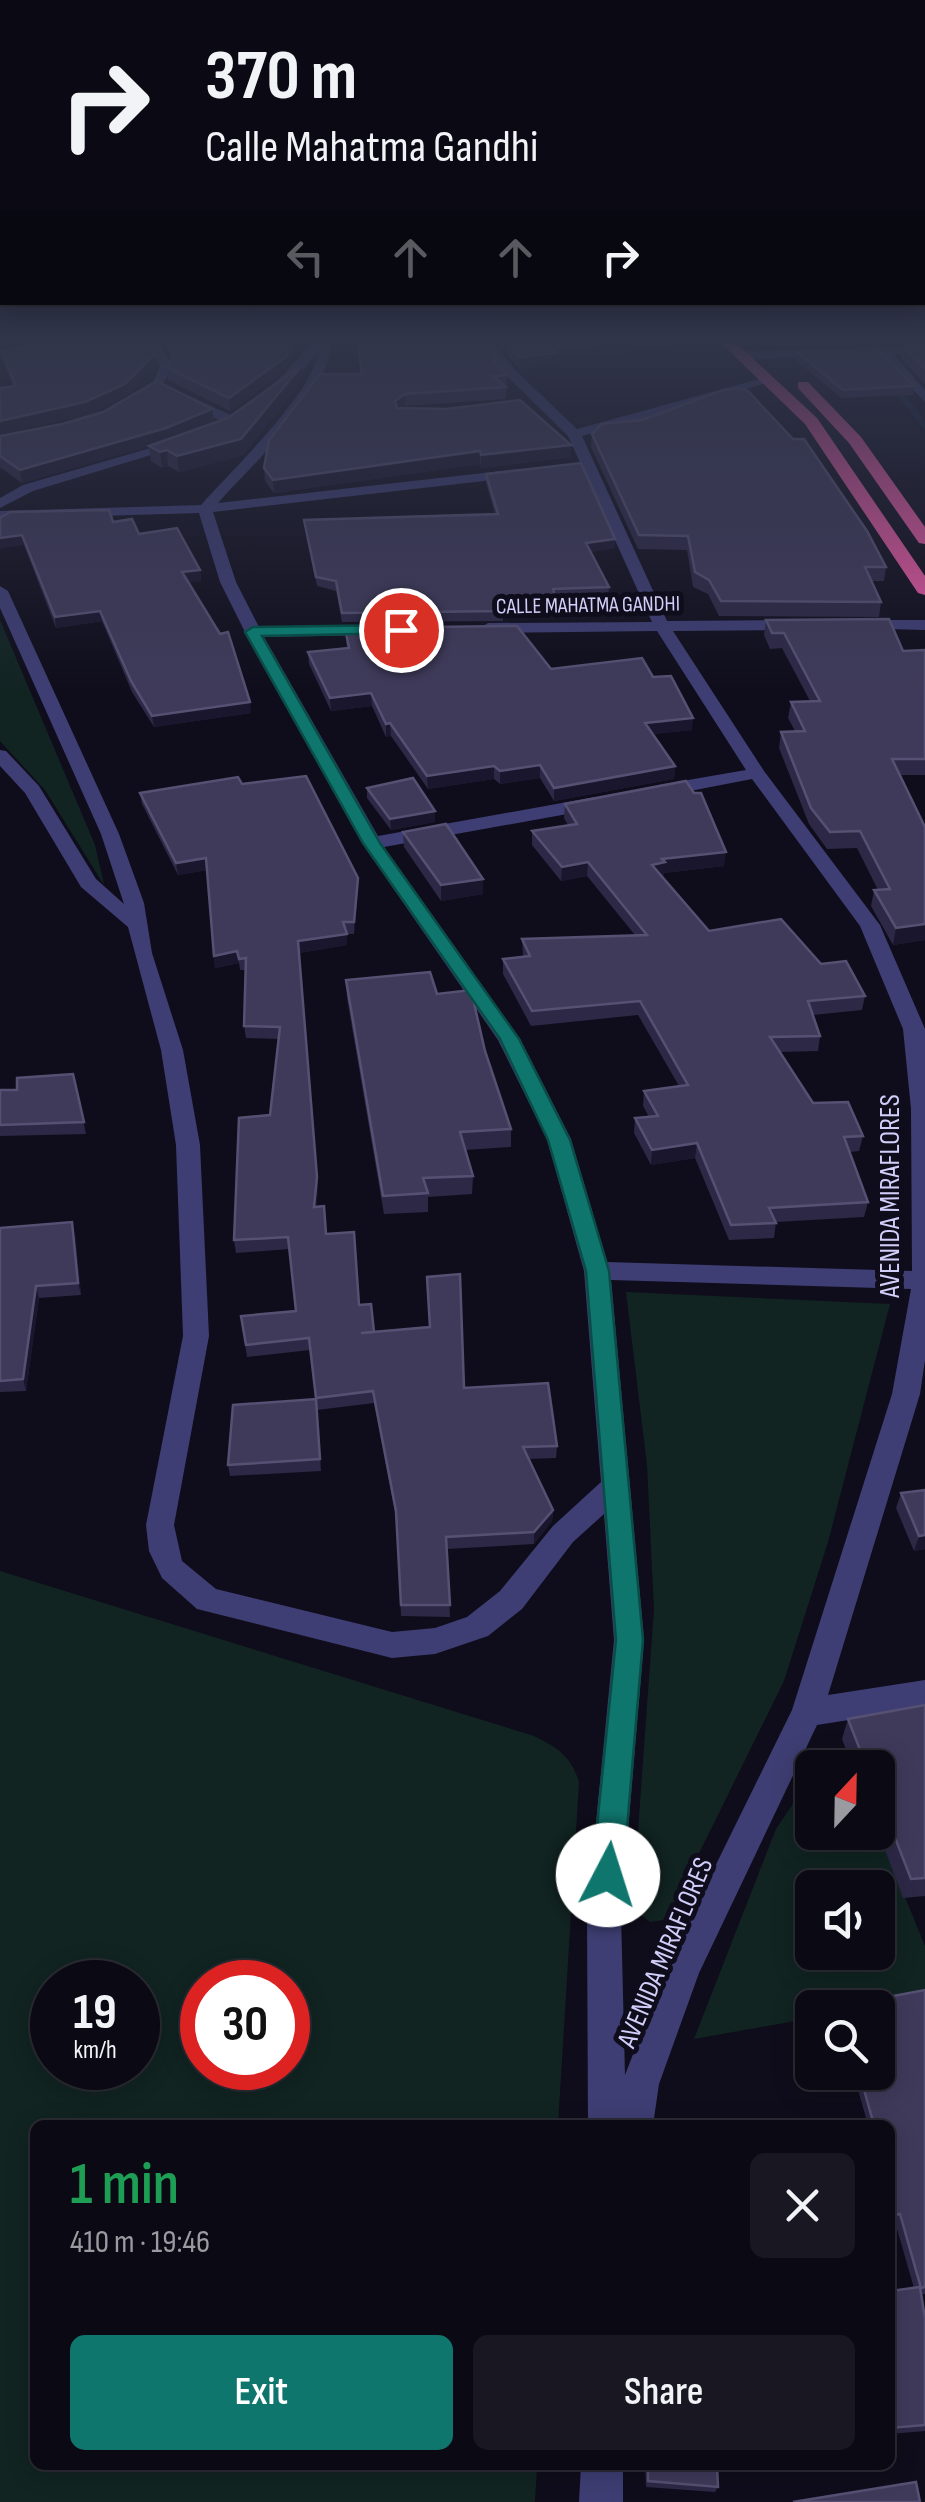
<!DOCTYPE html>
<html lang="en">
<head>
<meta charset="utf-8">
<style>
	body { margin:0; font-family:"Sofia Sans Condensed",sans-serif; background:#191822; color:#f1f3f6; height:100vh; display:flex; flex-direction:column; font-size:38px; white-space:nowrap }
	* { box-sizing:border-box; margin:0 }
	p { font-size:32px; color:#9a9aa0 }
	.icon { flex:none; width:55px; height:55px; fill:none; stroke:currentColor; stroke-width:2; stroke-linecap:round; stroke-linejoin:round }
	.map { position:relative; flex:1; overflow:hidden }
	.details { position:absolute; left:30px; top:2120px; width:865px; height:350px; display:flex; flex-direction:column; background:#0b0a14; border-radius:15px; box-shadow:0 5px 25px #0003,0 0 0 2px #2b2b34 }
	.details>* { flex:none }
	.hud { position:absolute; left:0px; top:0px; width:925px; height:305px; box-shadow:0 5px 25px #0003,0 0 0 2px #2b2b34; background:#0b0a14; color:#f1f3f6; overflow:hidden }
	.needle { width:65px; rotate:22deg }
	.controls { position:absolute; left:795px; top:1750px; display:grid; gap:20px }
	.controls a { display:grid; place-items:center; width:100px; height:100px; border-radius:15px; background:#0b0a14; box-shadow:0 5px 25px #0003,0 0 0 2px #2b2b34; font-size:50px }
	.speed { position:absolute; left:30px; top:1960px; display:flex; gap:20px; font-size:50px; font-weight:700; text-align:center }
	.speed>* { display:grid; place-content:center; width:130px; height:130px; border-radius:50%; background:#0b0a14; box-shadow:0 5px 25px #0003,0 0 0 2px #2b2b34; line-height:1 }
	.speed small { font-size:25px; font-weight:400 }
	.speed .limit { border:15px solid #d22; background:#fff; color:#111 }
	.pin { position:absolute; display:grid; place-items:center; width:85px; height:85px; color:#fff; margin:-42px; border:5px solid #fff; border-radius:50%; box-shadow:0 2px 10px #0007 }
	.me { position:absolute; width:110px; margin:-55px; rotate:5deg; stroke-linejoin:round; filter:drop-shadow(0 0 8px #0008) }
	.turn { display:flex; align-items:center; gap:35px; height:210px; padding:0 40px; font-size:45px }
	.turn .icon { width:130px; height:130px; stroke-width:2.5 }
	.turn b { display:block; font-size:70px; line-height:85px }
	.lanes { display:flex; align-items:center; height:95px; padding:0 40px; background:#0003; justify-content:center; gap:50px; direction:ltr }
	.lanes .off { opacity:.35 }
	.round { display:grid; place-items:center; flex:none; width:105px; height:105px; border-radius:15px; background:#191822 }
	.summary { display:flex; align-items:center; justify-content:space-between; height:170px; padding:0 40px }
	h1 { font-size:60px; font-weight:600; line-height:75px; color:#1e9e55 }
	.action { display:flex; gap:20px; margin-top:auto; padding:20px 40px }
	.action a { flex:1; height:115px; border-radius:15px; background:#0f766e; color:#fff; font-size:40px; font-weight:600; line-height:115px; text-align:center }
	.action a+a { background:#191822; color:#f1f3f6 }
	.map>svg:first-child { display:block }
</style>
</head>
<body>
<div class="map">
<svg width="925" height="2502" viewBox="0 0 925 2502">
	<rect width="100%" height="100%" fill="#0f0d1b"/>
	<g fill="#112422" fill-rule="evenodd">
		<polygon points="0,620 95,845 104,885 45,790 0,741"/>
		<polygon points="626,1292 890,1304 828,1542 784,1681 672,1908 663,1920 650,1922 640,1914 633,1900 654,1609 647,1465"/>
		<path d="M 0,1571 L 534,1736 C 558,1748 571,1756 579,1782 L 558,2125 L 35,2125 L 35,2465 L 537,2465 L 535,2502 L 0,2502 ZM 138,1982 L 138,2068 L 52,2068 L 52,1982 ZM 288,1982 L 288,2068 L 202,2068 L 202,1982 Z"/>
		<path d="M 812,1776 L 812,1832 L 878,1831 L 925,1946 L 925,1998 L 871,2007 L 812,2008 L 812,2018 L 694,2039 L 776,1829 ZM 812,1888 L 878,1888 L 878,1952 L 812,1952 Z"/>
	</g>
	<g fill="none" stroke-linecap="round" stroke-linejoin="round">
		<polyline stroke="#0e1d33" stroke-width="6" points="891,382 925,426"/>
		<g fill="#3e3e74" fill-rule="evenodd">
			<path d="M 148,343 L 160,343 L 172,367 C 164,384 150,405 130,405 L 130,399 L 153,382 L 160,367 Z"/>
			<path d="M 312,343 L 331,343 C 329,397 253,463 218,503 L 518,469 L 525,473 L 518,477 L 213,512 L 236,582 L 259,627 L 378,625 L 386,630 L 378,635 L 264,637 L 378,836 L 595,797 L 604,803 L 595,809 L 384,847 L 520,1039 L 571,1139 L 607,1262 L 912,1271 L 911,1109 L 903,1029 L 860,926 L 752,779 L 659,797 L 650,791 L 659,785 L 746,770 L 657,631 L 488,633 L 480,628 L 488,623 L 652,622 L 568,436 L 508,377 L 481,343 L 493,343 L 516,371 L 577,429 L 770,376 L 776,380 L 582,436 L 667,621 L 798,620 L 806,625 L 798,630 L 673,631 L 764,771 L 880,925 L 925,1029 L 925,1360 L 920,1394 L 828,1695 L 925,1680 L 925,1708 L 817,1725 L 699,1973 L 659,2084 L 653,2125 L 588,2125 L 587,1914 L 614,1640 L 604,1514 L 573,1542 L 522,1609 L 488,1636 L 435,1654 L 392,1658 L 197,1609 L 162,1578 L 149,1551 L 146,1525 L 183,1336 L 176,1145 L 161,1050 L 128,927 L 81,887 L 25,793 L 0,766 L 0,750 L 6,751 L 39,786 L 96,879 L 124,904 L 101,834 L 0,608 L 0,586 L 8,591 L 119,834 L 144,903 L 152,953 L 183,1050 L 200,1145 L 209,1336 L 174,1525 L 182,1561 L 216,1589 L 392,1632 L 435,1628 L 467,1617 L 500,1591 L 553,1526 L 601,1482 L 584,1271 L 547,1139 L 498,1040 L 362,843 L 245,632 L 220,582 L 199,513 L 0,519 L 0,511 L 201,505 C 230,472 316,390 319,350 L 298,377 L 279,393 L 269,390 ZM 611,1280 L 911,1289 L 892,1394 L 792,1710 L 672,1954 L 625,2075 L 621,1914 L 644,1640 Z"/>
			<polygon points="875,343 887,347 925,346 925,354 893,354 925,390 925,402 880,355 743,359 737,355 743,351 874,348"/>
			<polygon points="183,393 237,418 238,421 227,424 179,400 177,397"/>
			<polygon points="175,441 187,444 33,491 0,508 0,498 23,485"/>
			<polygon points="858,620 925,620 925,630 852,628 852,622"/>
			<polygon points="581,2465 623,2465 623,2502 579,2502"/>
		</g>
		<g fill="#e958a3" fill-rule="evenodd">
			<polygon points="721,343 736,343 817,418 925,576 925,595 918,593 805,424"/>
			<polygon points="798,382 808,382 861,437 925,527 925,544 919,543 849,443 798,388"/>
		</g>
	</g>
	<g fill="#2d2846">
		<polygon points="164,343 296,343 287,368 230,411 168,380 167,368 172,358"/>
		<polygon points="357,343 486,343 500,359 500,367 507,375 506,399 405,406 403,408 571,457 481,468 480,464 274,493 265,481 264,468 361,374"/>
		<polygon points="498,343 667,343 667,346 556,360 556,364 519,369"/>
		<polygon points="779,343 873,343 871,344 783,346"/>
		<polygon points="925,345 925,384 901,358 903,346"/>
		<polygon points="1,351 156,366 126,396 87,415 0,434 0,388 13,386 3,362"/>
		<polygon points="798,353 914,386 913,395 841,398 797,361"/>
		<polygon points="303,379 243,455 179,472 168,466 162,468 151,461 149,446 22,483 0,467 0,436 212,409 214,421 192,431 228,418"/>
		<polygon points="592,434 886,567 884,581 872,581 881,602 879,617 719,616 708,594 693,587 687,550 638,549 591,447"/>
		<polygon points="486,474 615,539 615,548 591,552 609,587 608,597 556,598 558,606 558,616 503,617 503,621 342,622 336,591 317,586 304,520 495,514 486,483"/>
		<polygon points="0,518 113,522 139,534 200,570 201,581 188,582 251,713 154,727 132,692 102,621 56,628 24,545"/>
		<polygon points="766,620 903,651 925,650 925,775 900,775 925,827 925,940 893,945 871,906 874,890 878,890 857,848 827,849 809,824 779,748 781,732 795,731 788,718 791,702 810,701 782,648 770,649 764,635"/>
		<polygon points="345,628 551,669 653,677 692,730 653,734 675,766 674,779 554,801 540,778 500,784 494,779 428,789 391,736 386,737 372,706 331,711 309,664 308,652 347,648"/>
		<polygon points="242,784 358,890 354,934 347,934 347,945 299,953 318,1189 316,1207 326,1234 359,1305 374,1332 557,1446 556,1458 528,1459 553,1510 552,1521 534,1544 447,1549 450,1617 401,1616 397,1523 374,1403 317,1410 321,1471 230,1476 228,1465 316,1399 310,1350 247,1357 241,1316 296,1311 290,1249 236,1253 234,1240 270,1115 279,1039 246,1038 244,1026 246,970 240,970 239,963 215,968 207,870 178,875 142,804 140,793"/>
		<polygon points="367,788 435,822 391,830 367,798"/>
		<polygon points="565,804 724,866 664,873 662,877 709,931 821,964 865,996 862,1010 813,1015 820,1036 818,1051 780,1052 813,1103 863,1136 859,1151 850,1152 868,1202 864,1217 776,1222 774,1238 729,1240 695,1158 651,1165 634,1133 635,1118 649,1117 643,1106 644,1091 679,1086 638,1015 531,1026 503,974 503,959 523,956 522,939 635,935 587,876 561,881 532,845 532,831 568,825 564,818"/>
		<polygon points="403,832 483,879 483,894 441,901 404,847"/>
		<polygon points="346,980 437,994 485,1051 511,1129 511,1147 465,1150 473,1176 472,1194 428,1197 428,1212 384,1214 347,998"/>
		<polygon points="73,1074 86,1134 0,1136 0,1090 17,1090"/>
		<polygon points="0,1228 75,1234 81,1295 39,1298 26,1391 0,1392"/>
		<polygon points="901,1493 925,1549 914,1551 896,1508"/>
		<polygon points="925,1705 925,1896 903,1898 878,1831 878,1768 853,1768 842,1739 848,1719"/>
		<polygon points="925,1990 925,2294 922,2294 925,2318 925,2431 890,2434 890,2291 914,2288 895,2222 890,2223 890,2125 868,2125 853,2072 878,2072 878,2008 839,2008 840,2006"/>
		<polygon points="645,2465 717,2465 718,2487 715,2492 646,2487"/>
	</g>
	<g fill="#1a162d">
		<polygon points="291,343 296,343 287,368 230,411 229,398"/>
		<polygon points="599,343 667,343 667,346 556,360 556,364 519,369 519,357 549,349"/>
		<polygon points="154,355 156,366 126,396 87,415 0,434 0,421"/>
		<polygon points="302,365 303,379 243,455 179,472 177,456"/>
		<polygon points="405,394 405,406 395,413 395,401"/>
		<polygon points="212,409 214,421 168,441 22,483 20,470"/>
		<polygon points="571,445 571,457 481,468 481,455"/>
		<polygon points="167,450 168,466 162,468 160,452"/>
		<polygon points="480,451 480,464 274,493 273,480"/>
		<polygon points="22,535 24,545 0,549 0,538"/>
		<polygon points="615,539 615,548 586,553 586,543"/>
		<polygon points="200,570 201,581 184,583 182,572"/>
		<polygon points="100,611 102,621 56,628 55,617"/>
		<polygon points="371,693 372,706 331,711 330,698"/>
		<polygon points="250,702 251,713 154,727 152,716"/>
		<polygon points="693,718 692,730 644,735 645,723"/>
		<polygon points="390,723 391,736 386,737 386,724"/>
		<polygon points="540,765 540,778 500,784 500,771"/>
		<polygon points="494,766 494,779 428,789 427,776"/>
		<polygon points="675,766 674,779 554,801 554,788"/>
		<polygon points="435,811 435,822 391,830 390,819"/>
		<polygon points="726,852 724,866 664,873 663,877 650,879 652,865 662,859"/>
		<polygon points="206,858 208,870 178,875 176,863"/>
		<polygon points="588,862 587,876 561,881 562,867"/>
		<polygon points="358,878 358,890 354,934 354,922"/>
		<polygon points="483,879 483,894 441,901 441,885"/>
		<polygon points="925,924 925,940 893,945 896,928"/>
		<polygon points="347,934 347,945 299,953 318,1189 315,1219 298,941"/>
		<polygon points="237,951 239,963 215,968 214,956"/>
		<polygon points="697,1143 695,1158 651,1165 652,1150"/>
		<polygon points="72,1222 75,1234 81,1295 78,1283"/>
		<polygon points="36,1286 39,1298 26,1391 23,1379"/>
		<polygon points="553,1510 552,1521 534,1544 534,1532"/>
		<polygon points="925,1535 925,1549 914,1551 919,1536"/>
	</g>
	<g fill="#3f3a5a" stroke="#565173" stroke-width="2.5">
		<polygon points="43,343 148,343 154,355 125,384 85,402 0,421 0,388 16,386 1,351"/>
		<polygon points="169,343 291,343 287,356 229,398 167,368 174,354"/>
		<polygon points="358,343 486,343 500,359 493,360 507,375 493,376 506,387 405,394 395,401 397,408 446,409 520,400 571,445 481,455 480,451 273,480 264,468 269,440 320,374 362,374"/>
		<polygon points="507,343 599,343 549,349 556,353 519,357"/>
		<polygon points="925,345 925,369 903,346"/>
		<polygon points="880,351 914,386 843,390 798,353"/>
		<polygon points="302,365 241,439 177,456 167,450 160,452 149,446 228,418"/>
		<polygon points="157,381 212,409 166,428 20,470 0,456 0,436 62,424 103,412"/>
		<polygon points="726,389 746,389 793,439 804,439 867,531 886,567 865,567 881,602 721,601 709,580 695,572 688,536 639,535 592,434 602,424 642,420"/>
		<polygon points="581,463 615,539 586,543 609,587 553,589 558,606 500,607 503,611 342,613 336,581 316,577 304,520 498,514 486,474"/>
		<polygon points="109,510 113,522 132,519 139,534 177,528 200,570 182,572 220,634 228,632 250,702 152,716 131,681 100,611 55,617 22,535 0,538 0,518 10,512"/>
		<polygon points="889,619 903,651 925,650 925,759 892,759 925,827 925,924 896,928 874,890 890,889 860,831 830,832 811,808 781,732 805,731 791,702 820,701 784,633 772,633 766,620"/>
		<polygon points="517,626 551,669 642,658 653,677 671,676 693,718 645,723 675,766 554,788 540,765 500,771 494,766 427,776 390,723 386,724 371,693 330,698 308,652 349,648 345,628"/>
		<polygon points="306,776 358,878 354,922 343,922 347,934 298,941 317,1177 314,1207 324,1206 326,1234 354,1232 359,1305 371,1304 374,1332 361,1333 430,1327 427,1277 460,1274 464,1388 548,1383 557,1446 523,1447 553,1510 534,1532 446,1537 450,1605 401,1605 396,1511 373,1391 316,1398 309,1338 246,1345 241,1316 296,1311 288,1237 234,1240 239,1118 270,1115 280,1027 244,1026 246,958 239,959 237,951 214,956 206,858 176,863 140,793 238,777 242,784"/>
		<polygon points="413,778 435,811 390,819 367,788"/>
		<polygon points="686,781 694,793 701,793 726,852 662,859 665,862 652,865 709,931 781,919 821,964 846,961 865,996 808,1001 820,1036 770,1037 813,1103 848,1102 863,1136 844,1137 868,1202 769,1208 776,1223 731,1225 697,1143 652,1150 635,1118 658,1116 644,1091 688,1085 640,1001 532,1011 503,959 530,956 522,939 647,935 588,862 562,867 532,831 577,824 565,804"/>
		<polygon points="446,824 483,879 441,885 403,832"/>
		<polygon points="430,972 437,994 471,990 485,1051 511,1129 460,1132 473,1176 423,1178 428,1193 383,1196 346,980"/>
		<polygon points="73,1074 84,1122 0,1125 0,1090 17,1090 17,1078"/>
		<polygon points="72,1222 78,1283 36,1286 23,1379 0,1381 0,1228"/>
		<polygon points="316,1399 320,1459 228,1465 233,1405"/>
		<polygon points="925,1490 925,1535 919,1536 901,1493"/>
		<polygon points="925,1705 925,1878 911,1879 878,1794 878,1768 867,1768 848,1719"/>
		<polygon points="925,1990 925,2287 921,2288 900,2214 890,2216 890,2125 874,2125 859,2072 878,2072 878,2008 840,2008 840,2006"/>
		<polygon points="920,2287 925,2318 925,2425 890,2428 890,2291"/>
		<polygon points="648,2465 717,2465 718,2487 648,2481"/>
		<polygon points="916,2482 920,2502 793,2502"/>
	</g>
	<linearGradient id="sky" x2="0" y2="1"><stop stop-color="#08070f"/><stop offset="0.49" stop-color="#31354a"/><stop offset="1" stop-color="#31354a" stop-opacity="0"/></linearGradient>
	<rect width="925" height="693" fill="url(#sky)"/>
	<polygon fill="#0f766e" stroke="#0a4d48" stroke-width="2.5" points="401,625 406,626 406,633 262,636 380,843 519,1039 570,1140 609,1271 643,1640 623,1875 619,1886 608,1890 597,1886 592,1875 616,1640 586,1271 548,1140 500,1039 363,843 245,632 253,627"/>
	<g text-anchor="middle" stroke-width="10" stroke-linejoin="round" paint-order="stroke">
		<g font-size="22" fill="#d1cef9" stroke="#0f0d1b">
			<text transform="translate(588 604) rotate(-1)" y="8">CALLE MAHATMA GANDHI</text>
		</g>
		<g font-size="28" fill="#d1cef9" stroke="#0f0d1b">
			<text transform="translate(889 1196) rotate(-90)" y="10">AVENIDA MIRAFLORES</text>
			<text transform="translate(664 1952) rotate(-67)" y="10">AVENIDA MIRAFLORES</text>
		</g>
	</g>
</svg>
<div class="controls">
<a><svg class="needle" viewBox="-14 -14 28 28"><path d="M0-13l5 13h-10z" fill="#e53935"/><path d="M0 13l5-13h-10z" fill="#9a9aa0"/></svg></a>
<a><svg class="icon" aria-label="sound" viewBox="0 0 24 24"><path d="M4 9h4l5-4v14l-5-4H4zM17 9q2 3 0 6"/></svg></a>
<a><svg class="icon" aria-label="search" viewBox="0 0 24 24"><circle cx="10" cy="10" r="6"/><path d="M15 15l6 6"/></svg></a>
</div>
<div class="speed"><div>19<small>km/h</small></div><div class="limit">30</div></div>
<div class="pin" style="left:401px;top:630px;background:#d93025"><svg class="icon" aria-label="arrive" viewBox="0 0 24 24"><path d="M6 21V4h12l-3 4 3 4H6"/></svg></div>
<svg class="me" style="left:608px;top:1875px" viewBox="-20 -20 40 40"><circle r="19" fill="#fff"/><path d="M0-13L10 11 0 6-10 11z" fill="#0f766e"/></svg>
<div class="hud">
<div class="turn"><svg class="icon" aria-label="right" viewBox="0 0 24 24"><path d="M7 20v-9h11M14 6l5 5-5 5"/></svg><div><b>370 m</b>Calle Mahatma Gandhi</div></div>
<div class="lanes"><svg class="icon off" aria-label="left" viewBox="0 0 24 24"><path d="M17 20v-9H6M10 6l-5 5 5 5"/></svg><svg class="icon off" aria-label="ahead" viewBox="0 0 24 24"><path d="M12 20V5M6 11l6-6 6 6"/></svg><svg class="icon off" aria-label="ahead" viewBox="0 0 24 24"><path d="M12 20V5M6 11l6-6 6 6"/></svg><svg class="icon" aria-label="right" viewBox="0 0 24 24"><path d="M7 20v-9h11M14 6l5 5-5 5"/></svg></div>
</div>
<section class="details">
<div class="summary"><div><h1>1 min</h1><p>410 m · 19:46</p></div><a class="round"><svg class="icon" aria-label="close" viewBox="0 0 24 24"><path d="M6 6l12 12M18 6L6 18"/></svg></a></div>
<div class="action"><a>Exit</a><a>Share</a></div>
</section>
</div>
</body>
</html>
